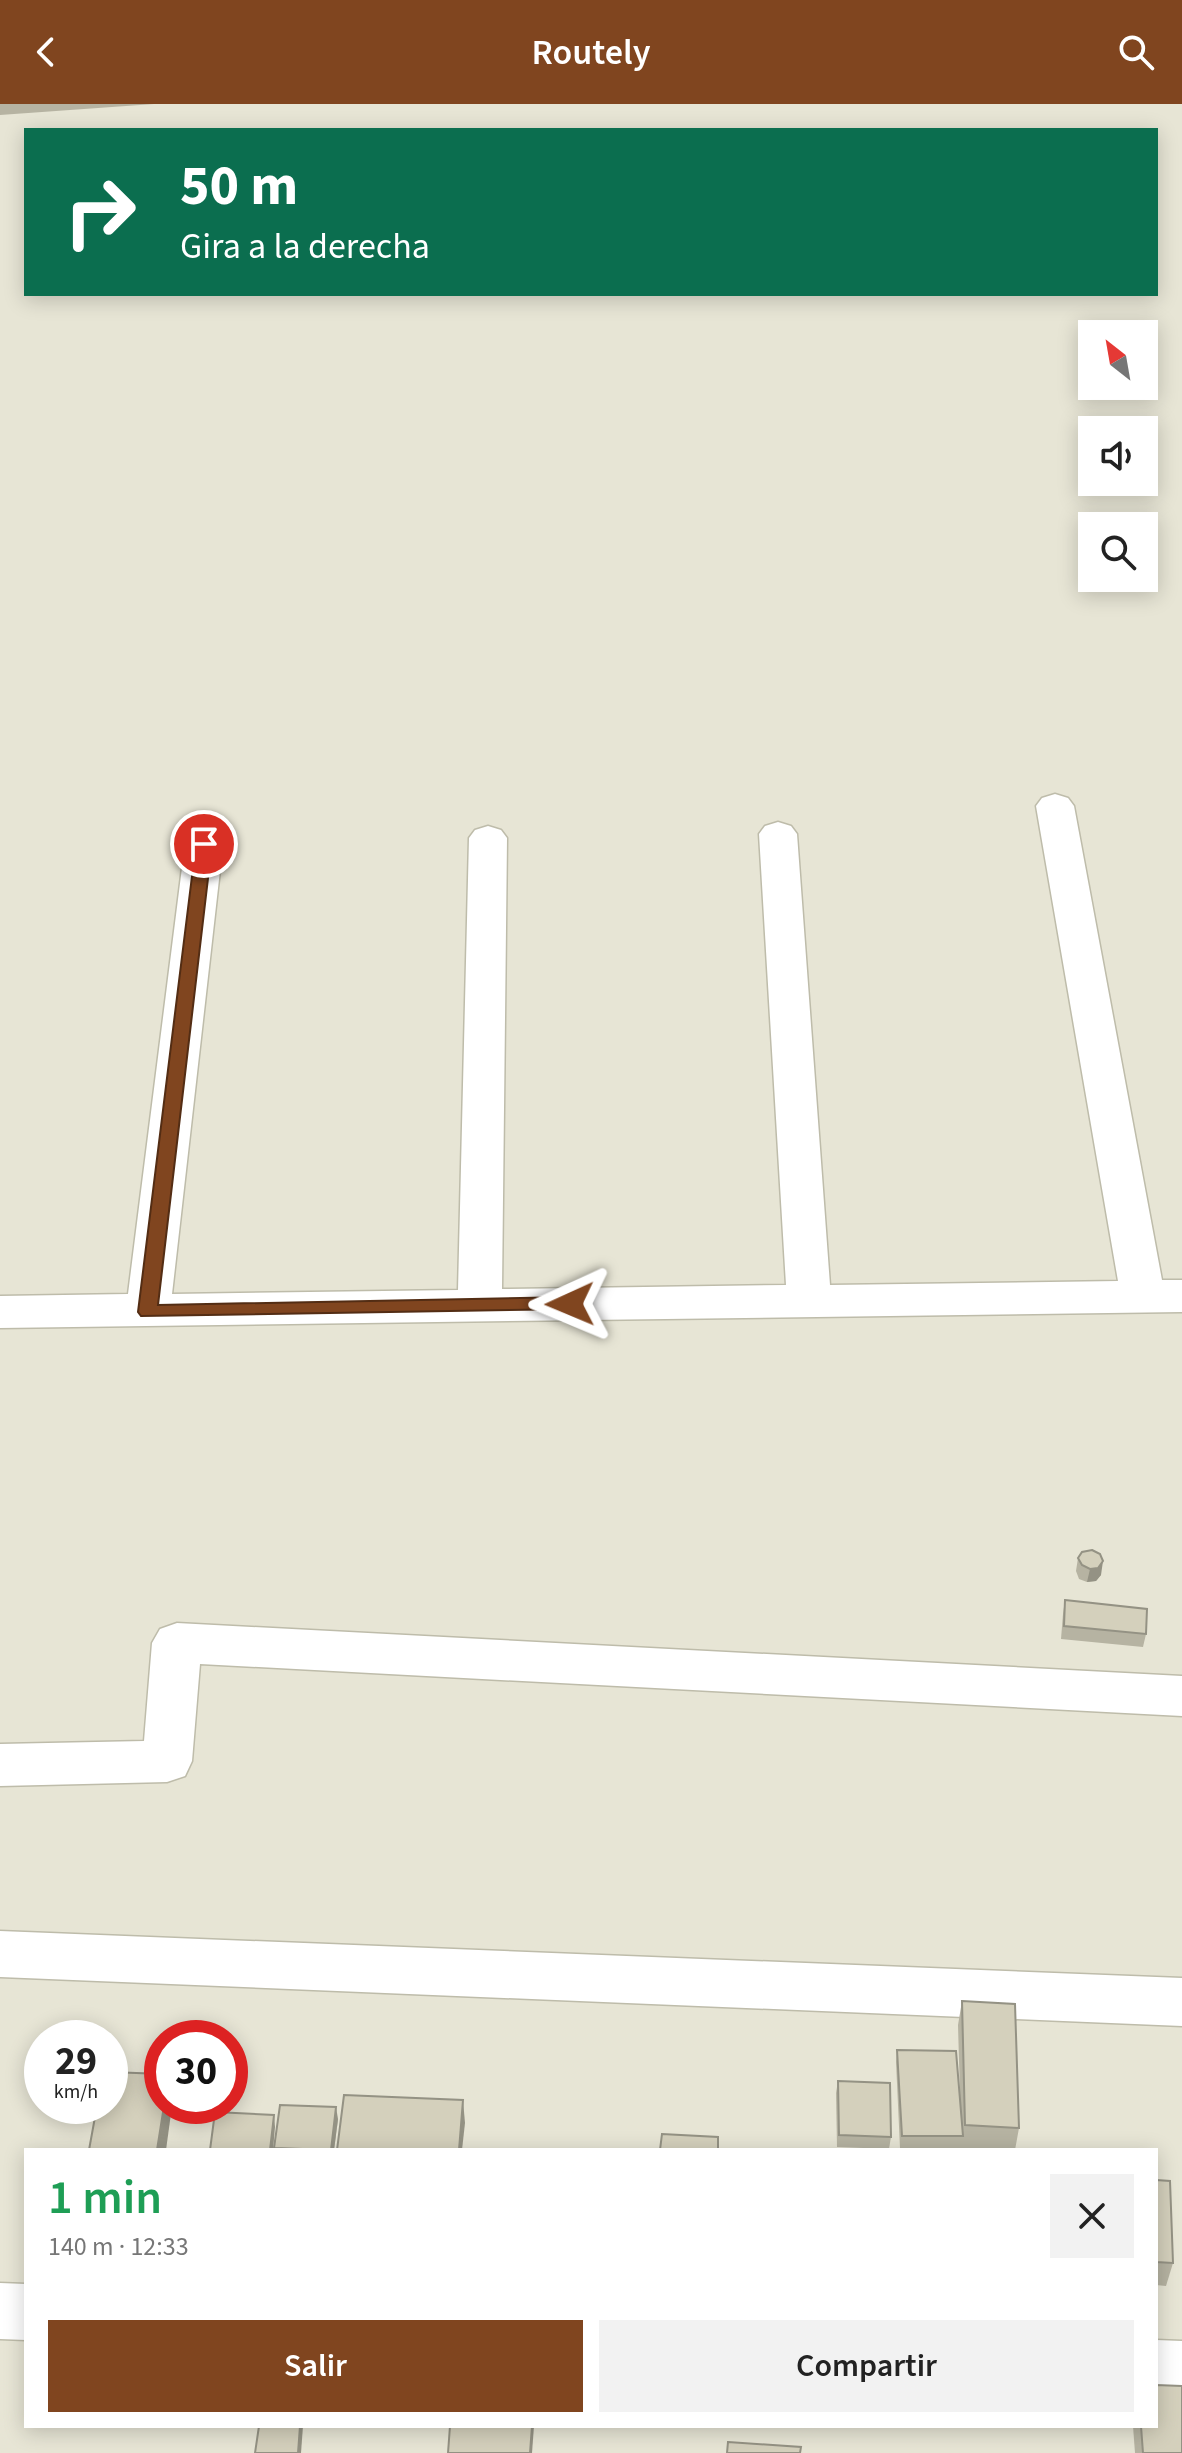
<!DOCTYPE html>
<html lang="es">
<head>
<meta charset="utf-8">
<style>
	body { margin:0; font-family:"Source Sans 3",sans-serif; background:#f2f2f2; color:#222; height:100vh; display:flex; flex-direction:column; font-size:30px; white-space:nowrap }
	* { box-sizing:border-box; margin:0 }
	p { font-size:26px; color:#767676 }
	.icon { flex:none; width:44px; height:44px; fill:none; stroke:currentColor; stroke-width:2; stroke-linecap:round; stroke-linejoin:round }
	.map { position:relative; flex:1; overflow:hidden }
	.side { position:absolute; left:24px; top:2044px; width:1134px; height:280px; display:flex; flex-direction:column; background:#fff; border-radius:0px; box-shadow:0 4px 20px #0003 }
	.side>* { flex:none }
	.guide { position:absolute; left:24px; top:24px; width:1134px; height:168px; border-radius:0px; box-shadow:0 4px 20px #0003; background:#0b6e4f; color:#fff; overflow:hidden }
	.needle { width:52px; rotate:329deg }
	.tools { position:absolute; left:1078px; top:216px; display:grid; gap:16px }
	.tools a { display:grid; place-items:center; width:80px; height:80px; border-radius:0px; background:#fff; box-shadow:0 4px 20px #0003; font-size:40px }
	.speed { position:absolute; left:24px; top:1916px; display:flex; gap:16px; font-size:40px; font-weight:700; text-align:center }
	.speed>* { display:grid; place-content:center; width:104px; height:104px; border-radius:50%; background:#fff; box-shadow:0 4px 20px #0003; line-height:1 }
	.speed small { font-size:20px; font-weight:400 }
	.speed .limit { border:12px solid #d22; background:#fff; color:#111 }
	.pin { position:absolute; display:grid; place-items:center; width:68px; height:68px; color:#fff; margin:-34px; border:4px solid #fff; border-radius:50%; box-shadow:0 2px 8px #0007 }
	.me { position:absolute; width:88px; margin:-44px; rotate:269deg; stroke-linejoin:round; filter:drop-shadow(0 0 6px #0008) }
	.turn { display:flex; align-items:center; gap:28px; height:168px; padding:0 24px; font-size:36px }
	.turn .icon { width:104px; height:104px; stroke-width:2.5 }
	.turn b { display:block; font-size:56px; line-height:68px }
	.round { display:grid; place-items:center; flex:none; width:84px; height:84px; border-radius:0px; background:#f2f2f2 }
	.summary { display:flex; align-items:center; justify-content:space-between; height:136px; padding:0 24px }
	h1 { font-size:48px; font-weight:600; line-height:60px; color:#1e9e55 }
	.action { display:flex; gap:16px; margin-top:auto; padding:16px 24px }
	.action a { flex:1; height:92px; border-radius:0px; background:#80451f; color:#fff; font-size:32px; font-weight:600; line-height:92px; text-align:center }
	.action a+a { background:#f2f2f2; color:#222 }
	header { display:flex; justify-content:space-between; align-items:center; height:104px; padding:0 24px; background:#80451f; color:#fff; font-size:36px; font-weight:600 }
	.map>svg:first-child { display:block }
</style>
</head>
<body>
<header><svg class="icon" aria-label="back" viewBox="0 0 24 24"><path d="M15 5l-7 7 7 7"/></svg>Routely<svg class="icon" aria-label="search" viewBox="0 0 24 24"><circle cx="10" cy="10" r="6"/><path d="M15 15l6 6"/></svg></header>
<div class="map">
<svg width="1182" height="2349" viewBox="0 0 1182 2349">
	<rect width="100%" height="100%" fill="#f3f2e7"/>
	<path fill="#e7e5d5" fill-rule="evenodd" d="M 0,0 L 1182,0 L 1182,2349 L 0,2349 ZM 26,26 L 1156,26 L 1156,190 L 26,190 ZM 1092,230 L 1144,230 L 1144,282 L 1092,282 ZM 1092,326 L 1144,326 L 1144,378 L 1092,378 ZM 1092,422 L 1144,422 L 1144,474 L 1092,474 ZM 42,1934 L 110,1934 L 110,2002 L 42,2002 ZM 162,1934 L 230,1934 L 230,2002 L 162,2002 ZM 26,2046 L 1156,2046 L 1156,2322 L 26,2322 Z"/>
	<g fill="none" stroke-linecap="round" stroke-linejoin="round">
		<g stroke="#bebcaa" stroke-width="3">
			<g id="minor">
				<polygon points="1055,690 1068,694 1074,702 1162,1176 1182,1176 1182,1208 0,1224 0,1192 128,1190 185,740 191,732 204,728 217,732 223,740 172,1190 458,1186 469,734 475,726 488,722 501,726 507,734 502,1185 786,1181 759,730 765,722 778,718 791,722 797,730 830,1181 1118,1177 1036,702 1042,694"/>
				<polygon points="177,1519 1182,1572 1182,1612 200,1560 192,1657 185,1672 167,1678 0,1682 0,1640 144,1637 152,1539 160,1525"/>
				<polygon points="0,1827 1182,1874 1182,1922 0,1873"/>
				<polygon points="0,2179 26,2180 26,2236 0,2235"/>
				<polygon points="1156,2236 1182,2237 1182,2293 1156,2292"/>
			</g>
		</g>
		<use href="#minor" fill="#fff" fill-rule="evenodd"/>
	</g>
	<g fill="#b6b3a2">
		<polygon points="0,0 154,0 0,11"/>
		<polygon points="1078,1454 1101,1471 1096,1477 1087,1478 1079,1475 1076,1467"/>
		<polygon points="1065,1496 1146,1530 1143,1543 1061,1535 1063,1510"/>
		<polygon points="962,1897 1019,2024 1015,2046 900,2044 896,1958 897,1946 960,1992 958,1921"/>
		<polygon points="838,1977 891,2033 889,2045 837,2043 836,1989"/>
		<polygon points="338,2015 334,2046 275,2046 274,2044"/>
		<polygon points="1156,2076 1173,2159 1166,2182 1156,2181"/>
		<polygon points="1133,2322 1156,2322 1182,2349 1135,2349"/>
	</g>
	<g fill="#949284">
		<polygon points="1103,1457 1101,1471 1096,1477 1087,1478 1090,1465"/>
		<polygon points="463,1996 465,2019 462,2046 459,2046"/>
		<polygon points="164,2002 172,2002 166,2046 157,2046"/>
		<polygon points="336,2003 338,2015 334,2046 331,2046"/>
		<polygon points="274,2011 275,2023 273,2046 270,2046"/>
		<polygon points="300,2322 303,2322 301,2349 298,2349"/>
		<polygon points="532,2322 534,2322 532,2349 530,2349"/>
	</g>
	<g fill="#d4d0bc" stroke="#949284" stroke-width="2">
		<polygon points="1092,1446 1100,1450 1103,1457 1098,1464 1090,1465 1082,1461 1078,1454 1082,1448"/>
		<polygon points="1065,1496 1147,1505 1146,1530 1064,1522"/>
		<polygon points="962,1897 1015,1900 1019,2024 965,2021"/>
		<polygon points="897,1946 956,1947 963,2032 902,2032"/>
		<polygon points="110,1968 162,1970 162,2002 164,2002 157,2046 89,2046 97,2002 110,2002"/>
		<polygon points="838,1977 890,1979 891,2033 839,2031"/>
		<polygon points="344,1991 463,1996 459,2046 337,2046"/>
		<polygon points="280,2001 336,2003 331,2046 274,2044"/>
		<polygon points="215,2008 274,2011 270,2046 210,2046"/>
		<polygon points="662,2030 718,2033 718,2046 660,2046"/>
		<polygon points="1156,2076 1170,2077 1173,2159 1156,2158"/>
		<polygon points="1156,2281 1182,2282 1182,2349 1143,2349 1141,2322 1156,2322"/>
		<polygon points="259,2322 300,2322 298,2349 255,2349"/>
		<polygon points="450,2322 532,2322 530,2349 448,2349"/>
		<polygon points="728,2338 801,2343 800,2349 727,2349"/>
	</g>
	<polygon fill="#80451f" stroke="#532d14" stroke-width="2" points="204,735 212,740 158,1201 570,1193 579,1200 576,1205 141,1212 138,1208 196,740"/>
</svg>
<div class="tools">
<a><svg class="needle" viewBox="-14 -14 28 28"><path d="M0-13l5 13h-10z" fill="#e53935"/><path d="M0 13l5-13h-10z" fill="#767676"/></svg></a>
<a><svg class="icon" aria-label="sound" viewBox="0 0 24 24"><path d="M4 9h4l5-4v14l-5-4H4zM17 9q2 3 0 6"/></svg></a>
<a><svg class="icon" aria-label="search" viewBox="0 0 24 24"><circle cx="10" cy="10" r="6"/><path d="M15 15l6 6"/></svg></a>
</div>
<div class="speed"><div>29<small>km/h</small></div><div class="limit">30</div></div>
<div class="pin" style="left:204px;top:740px;background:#d93025"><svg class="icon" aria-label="arrive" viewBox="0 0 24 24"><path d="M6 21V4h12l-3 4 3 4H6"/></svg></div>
<svg class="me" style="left:570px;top:1200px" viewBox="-20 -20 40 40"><path d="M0-17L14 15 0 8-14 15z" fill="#80451f" stroke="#fff" stroke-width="4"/></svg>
<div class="guide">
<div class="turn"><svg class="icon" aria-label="right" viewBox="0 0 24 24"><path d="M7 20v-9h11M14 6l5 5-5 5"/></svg><div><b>50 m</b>Gira a la derecha</div></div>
</div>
<section class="side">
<div class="summary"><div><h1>1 min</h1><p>140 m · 12:33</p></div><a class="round"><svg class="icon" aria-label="close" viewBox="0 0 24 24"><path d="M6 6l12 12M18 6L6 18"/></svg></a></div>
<div class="action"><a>Salir</a><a>Compartir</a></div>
</section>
</div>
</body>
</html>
